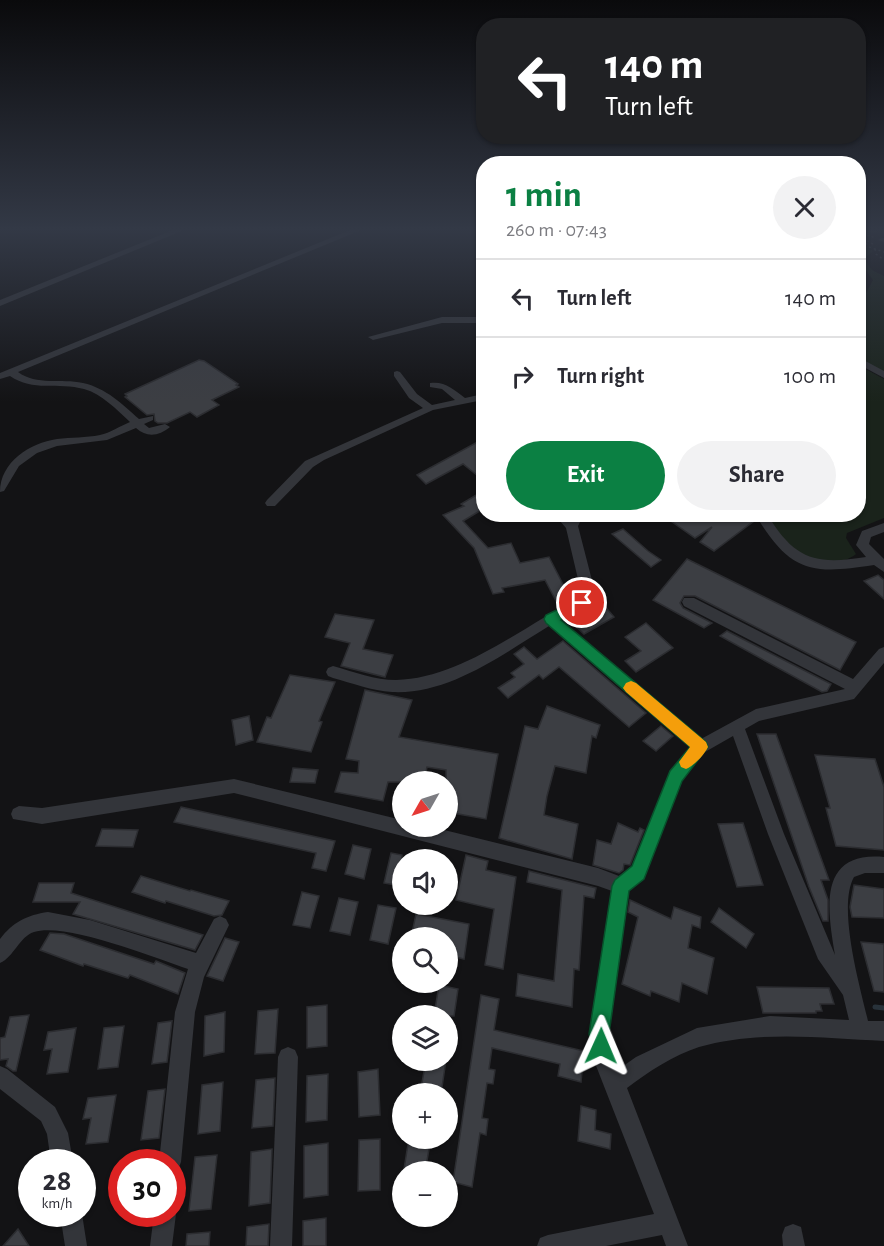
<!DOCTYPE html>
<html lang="en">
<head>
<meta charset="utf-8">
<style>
	body { margin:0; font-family:"Alegreya Sans",sans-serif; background:#f2f2f3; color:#2b2b33; height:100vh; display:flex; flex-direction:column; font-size:22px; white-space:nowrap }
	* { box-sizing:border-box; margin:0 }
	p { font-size:20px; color:#7c7c81 }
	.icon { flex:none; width:33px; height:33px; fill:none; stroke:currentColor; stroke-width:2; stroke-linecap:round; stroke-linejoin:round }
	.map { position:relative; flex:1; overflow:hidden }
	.details { position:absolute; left:476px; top:156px; width:390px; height:366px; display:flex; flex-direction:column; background:#fff; border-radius:24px; box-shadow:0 2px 4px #0004 }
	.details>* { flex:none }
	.guide { position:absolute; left:476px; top:18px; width:390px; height:126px; border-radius:24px; box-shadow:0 2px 4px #0004; background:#202124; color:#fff; overflow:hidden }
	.needle { width:39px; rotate:231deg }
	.buttons { position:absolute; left:392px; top:771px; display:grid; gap:12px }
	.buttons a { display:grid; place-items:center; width:66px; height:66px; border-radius:50%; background:#fff; box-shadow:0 2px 4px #0004; font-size:30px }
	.speed { position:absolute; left:18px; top:1149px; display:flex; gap:12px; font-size:30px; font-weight:700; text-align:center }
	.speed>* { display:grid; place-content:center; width:78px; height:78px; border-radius:50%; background:#fff; box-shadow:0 2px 4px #0004; line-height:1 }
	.speed small { font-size:15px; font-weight:400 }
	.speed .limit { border:9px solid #d22; background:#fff; color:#111 }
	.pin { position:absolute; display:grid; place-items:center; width:51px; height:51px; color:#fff; margin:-26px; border:3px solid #fff; border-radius:50%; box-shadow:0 2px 6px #0007 }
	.me { position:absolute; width:66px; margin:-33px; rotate:1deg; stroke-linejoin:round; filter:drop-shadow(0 0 4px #0008) }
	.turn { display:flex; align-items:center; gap:21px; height:126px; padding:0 30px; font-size:27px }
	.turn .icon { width:78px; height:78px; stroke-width:2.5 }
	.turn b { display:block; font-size:42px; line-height:51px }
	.round { display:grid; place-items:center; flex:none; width:63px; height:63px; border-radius:32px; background:#f2f2f3 }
	.summary { display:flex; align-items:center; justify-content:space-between; height:102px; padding:0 30px }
	h1 { font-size:36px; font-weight:700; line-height:45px; color:#0b8043 }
	.cta { display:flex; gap:12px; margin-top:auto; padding:12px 30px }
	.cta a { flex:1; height:69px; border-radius:36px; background:#0b8043; color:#fff; font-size:24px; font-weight:700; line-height:69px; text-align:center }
	.cta a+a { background:#f2f2f3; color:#2b2b33 }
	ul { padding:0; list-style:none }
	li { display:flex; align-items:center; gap:18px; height:78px; padding:0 30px; border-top:2px solid #e1e1e2 }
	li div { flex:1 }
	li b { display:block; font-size:22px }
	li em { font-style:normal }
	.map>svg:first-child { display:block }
</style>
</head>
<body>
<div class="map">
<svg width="884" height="1246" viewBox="0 0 884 1246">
	<rect width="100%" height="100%" fill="#131315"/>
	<g fill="#1a231b">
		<polygon points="858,228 871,228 878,232 863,235 859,238 869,247 867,249 873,251 864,259 872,270 884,276 884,373 858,358 858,297 866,293 873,280 858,259"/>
		<path d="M 858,365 L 884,379 L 884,518 L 847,533 L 846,538 L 856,554 C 837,570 797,560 783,542 C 776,534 771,524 765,515 L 858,514 Z"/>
	</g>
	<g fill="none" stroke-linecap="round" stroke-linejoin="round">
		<polyline stroke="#28323a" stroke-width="5" points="875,1007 884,1008"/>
	</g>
	<g fill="#3c3e43" stroke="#2c2d31" stroke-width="1.5">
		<polygon points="199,360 204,361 238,384 236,385 239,387 212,400 219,405 197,417 190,412 167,423 158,423 155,421 154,414 147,415 125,397 127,396 125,394"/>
		<polygon points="483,439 483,480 463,464 426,484 417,475"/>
		<polygon points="483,491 483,509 463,521 488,548 511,543 520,563 549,557 570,598 556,601 545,580 502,588 504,592 493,594 474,548 443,515 464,506 461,504"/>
		<polygon points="661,514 742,514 754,521 714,551 700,542 712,527 695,538"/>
		<polygon points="623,529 648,551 661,560 651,567 612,534"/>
		<polygon points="687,559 856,642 840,670 695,596 684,596 680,603 683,608 712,623 704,628 653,600"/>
		<polygon points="878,575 884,580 884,599 864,581"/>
		<polygon points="603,604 614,617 584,634 568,619"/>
		<polygon points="335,614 374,620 363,649 393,655 385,677 341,666 350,643 325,637"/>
		<polygon points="646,623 673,648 636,672 625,661 641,651 625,637"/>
		<polygon points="727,631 831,684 827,691 822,692 720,636"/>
		<polygon points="563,641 646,713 629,727 559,667 543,679 539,675 508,698 498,688 515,677 511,673 524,664 514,654 524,647 537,659"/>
		<polygon points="290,675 335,682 319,721 322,722 311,752 257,742 267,717 271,718"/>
		<polygon points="365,690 412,700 399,737 498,754 486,819 447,812 446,770 427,767 424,782 388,782 383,801 335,792 341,772 358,773 359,761 346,759"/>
		<polygon points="547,706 600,725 596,738 592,736 586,773 555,766 547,796 544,815 578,824 572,859 499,838 525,726 538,729"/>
		<polygon points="249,716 253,740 236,745 232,720"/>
		<polygon points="661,726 673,736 656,751 643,741"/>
		<polygon points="757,734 776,734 829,880 821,880 828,900 828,921 823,921 809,887"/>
		<polygon points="815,755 875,759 884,787 884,850 836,846 826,808 830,808"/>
		<polygon points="293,768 318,770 315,783 290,782"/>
		<polygon points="181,807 335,841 326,871 312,868 316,853 174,822"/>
		<polygon points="618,823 638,832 640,828 644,830 630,865 624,864 623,870 619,873 593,865 597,840 611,844"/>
		<polygon points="743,823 763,885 737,887 718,824"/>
		<polygon points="102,829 138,830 133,847 96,846"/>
		<polygon points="353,845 371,849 364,879 345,874"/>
		<polygon points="391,853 402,855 401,886 384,883"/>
		<polygon points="466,855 488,861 486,870 516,877 503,969 485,965 494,909 456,900"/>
		<polygon points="529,871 596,888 594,898 584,896 579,970 574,969 572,1007 516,996 518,974 554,981 562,890 527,882"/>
		<polygon points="141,876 190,891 191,890 229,901 222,915 214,916 166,901 165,903 132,892"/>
		<polygon points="39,883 74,883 71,893 203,935 195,950 73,914 80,902 33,902"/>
		<polygon points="854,885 884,889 884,918 852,917 850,907"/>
		<polygon points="302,892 319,896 310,928 293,925"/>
		<polygon points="339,898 358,902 350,935 330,931"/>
		<polygon points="630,900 671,919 674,907 701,917 700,928 692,925 688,948 714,958 707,994 682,983 679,1002 651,991 650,996 622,984 638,917 628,912"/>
		<polygon points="378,905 396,908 388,944 370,940"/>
		<polygon points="719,908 754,934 746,948 711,922"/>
		<polygon points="416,914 469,924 464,959 447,955 447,938 411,938"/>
		<polygon points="50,933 64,934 154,964 156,961 185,973 178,994 130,975 128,978 84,964 83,966 40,950"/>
		<polygon points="225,938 239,942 223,981 207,976"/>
		<polygon points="861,942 884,944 884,992 874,991"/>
		<polygon points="439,985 458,989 454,1016 434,1016"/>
		<polygon points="757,987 829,988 834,1004 820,1004 822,1011 816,1011 816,1013 763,1013"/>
		<polygon points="481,995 499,999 494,1030 584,1051 581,1082 558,1076 560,1064 492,1048 489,1069 495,1070 493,1084 487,1083 482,1118 488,1119 486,1135 480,1133 472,1187 453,1182"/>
		<polygon points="327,1005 327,1046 307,1048 307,1007"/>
		<polygon points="278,1009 275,1053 255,1054 258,1011"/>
		<polygon points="225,1012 224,1052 204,1056 205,1016"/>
		<polygon points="29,1015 16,1071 13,1071 6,1066 8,1059 0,1060 0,1038 5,1037 10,1017"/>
		<polygon points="172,1021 167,1062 152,1064 158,1023"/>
		<polygon points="124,1026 118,1067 98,1069 104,1028"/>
		<polygon points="76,1028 68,1072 47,1074 52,1049 44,1050 48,1032"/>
		<polygon points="426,1060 446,1060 441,1094 420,1094"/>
		<polygon points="378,1069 380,1115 359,1117 358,1072"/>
		<polygon points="328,1074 327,1120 306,1122 307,1076"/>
		<polygon points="275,1078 273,1126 252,1128 256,1080"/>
		<polygon points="223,1082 220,1131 198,1134 202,1085"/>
		<polygon points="165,1089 159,1138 141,1140 148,1091"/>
		<polygon points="116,1095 108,1142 86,1144 91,1118 83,1119 88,1098"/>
		<polygon points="581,1106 596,1110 595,1130 611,1134 610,1149 578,1141"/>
		<polygon points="409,1138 431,1138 425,1172 404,1169"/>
		<polygon points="380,1139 380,1190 358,1191 359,1140"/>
		<polygon points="328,1143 328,1195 304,1198 304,1146"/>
		<polygon points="272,1149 270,1203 249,1206 251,1152"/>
		<polygon points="217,1155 211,1209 189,1211 195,1157"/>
		<polygon points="326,1218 326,1246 303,1246 303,1221"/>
		<polygon points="269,1224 268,1246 246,1246 247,1227"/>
		<polygon points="18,1229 29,1246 3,1246"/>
		<polygon points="210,1232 209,1246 186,1246 187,1234"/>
	</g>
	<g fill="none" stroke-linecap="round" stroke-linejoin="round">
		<g stroke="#393c41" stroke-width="1.5" stroke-dasharray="2 3" stroke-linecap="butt">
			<polyline points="866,243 869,247 884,252"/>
			<polyline points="873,244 861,238 870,235 874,238"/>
			<polyline points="875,249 876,254 884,260"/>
		</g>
		<g fill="#33353a" fill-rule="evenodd">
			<polygon points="178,228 189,228 0,306 0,300"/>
			<path d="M 355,228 L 366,228 L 18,372 C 37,386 61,378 83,383 C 106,388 122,404 139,419 L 153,416 L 153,420 L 144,424 L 149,428 L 165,424 L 170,427 C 159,436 147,438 136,428 L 107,440 L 57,446 L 37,453 L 19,466 L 4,491 L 0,492 C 0,462 30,443 57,439 C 71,437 86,438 100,435 C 110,433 120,426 130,422 C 117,410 102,394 84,389 C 58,382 33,392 10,376 L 0,379 L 0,373 Z"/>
			<polygon points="882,238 884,238 884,242 878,240"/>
			<polygon points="442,317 483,317 483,323 442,323 373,340 368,337"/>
			<polygon points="858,357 884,371 884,378 858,364"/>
			<path d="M 397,371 L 400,372 L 417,394 L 432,405 L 455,400 L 442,389 L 430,387 L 430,383 C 445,381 453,389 465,398 L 483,394 L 483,400 L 433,410 L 324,460 L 313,467 L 275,506 L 267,506 L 265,503 L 267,500 L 305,461 L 423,408 L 409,398 L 394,376 L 394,372 Z"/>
			<path d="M 554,514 L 568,514 L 570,517 L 572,514 L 584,514 L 578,526 L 595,592 L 587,607 L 560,620 L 701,739 L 756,709 L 845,689 L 684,606 L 682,602 L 684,598 L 694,598 L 853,679 L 879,649 L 884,647 L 884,663 L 854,699 L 759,721 L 745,729 L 784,834 L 835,955 C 827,908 818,851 884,857 L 884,873 L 865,873 L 854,877 C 837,907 860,987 868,1021 L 884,1021 L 884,1041 C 823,1038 759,1030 699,1047 C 674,1055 648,1072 627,1088 L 688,1246 L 666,1246 L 662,1235 L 606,1246 L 537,1246 L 540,1238 L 548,1235 L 654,1214 L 593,1058 L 589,1034 L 612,891 L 598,886 L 234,793 L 42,824 L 13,819 L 11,814 L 13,809 L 19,806 L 42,808 L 234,779 L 402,820 L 402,826 L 428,826 L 598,868 L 619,876 L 632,866 L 670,771 L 690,748 L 549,626 C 503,654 449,695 392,692 C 372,691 352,683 333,678 L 328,676 L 326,672 L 328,668 L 333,666 C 354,672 375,680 396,680 C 460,679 522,627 577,599 L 581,592 L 566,528 ZM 733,736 L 768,834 L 818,959 L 843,995 L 849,1020 L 770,1016 L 697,1028 L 636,1057 L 619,1069 L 613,1057 L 609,1034 L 629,891 L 644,878 L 682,780 L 705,752 Z"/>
			<path d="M 755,514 L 767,514 C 795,560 815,565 866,557 L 856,545 L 862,531 L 884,523 L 884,532 L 871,537 L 869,544 L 884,559 L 884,572 L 874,565 C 810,575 790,572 755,514 Z"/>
			<path d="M 48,912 L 90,920 L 196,953 L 214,919 L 220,916 L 226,919 L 229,925 L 204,977 L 195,1012 L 181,1162 L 178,1170 L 172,1172 L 172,1162 L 159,1162 L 175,1012 L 188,969 C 155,958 66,922 34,932 C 19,937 14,957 0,963 L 0,939 C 13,922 27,915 48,912 Z"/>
			<polygon points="288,1047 295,1050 298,1057 292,1246 270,1246 278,1057 281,1050"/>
			<polygon points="0,1066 7,1069 55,1107 68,1133 73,1162 51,1162 47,1134 41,1121 0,1089"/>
			<polygon points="172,1206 176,1214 172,1246 150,1246 154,1214 172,1214"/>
			<polygon points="60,1214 82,1214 87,1246 65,1246"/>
			<polygon points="793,1224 801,1227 805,1246 783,1246 782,1235 785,1227"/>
		</g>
	</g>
	<linearGradient id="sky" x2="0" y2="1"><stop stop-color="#0a0a0c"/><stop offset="0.57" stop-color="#333946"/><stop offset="1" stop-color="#333946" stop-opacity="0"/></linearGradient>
	<rect width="884" height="402" fill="url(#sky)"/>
	<polygon fill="#0b8043" stroke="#07532c" stroke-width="1.5" points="582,598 588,603 586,606 561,620 706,742 708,747 682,781 644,879 629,891 609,1034 611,1046 608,1053 601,1056 594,1053 589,1034 612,886 615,880 632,866 670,771 690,747 546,623 544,619 546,615"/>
	<path fill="#f59e0b" d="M 631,681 L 636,683 L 706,742 L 708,747 C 704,755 695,765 686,769 L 681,767 L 679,762 L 690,747 L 626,692 L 623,688 L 626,683 Z"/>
</svg>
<div class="buttons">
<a><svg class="needle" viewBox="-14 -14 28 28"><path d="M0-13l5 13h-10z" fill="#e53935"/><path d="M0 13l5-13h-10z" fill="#7c7c81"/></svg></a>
<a><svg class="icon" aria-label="sound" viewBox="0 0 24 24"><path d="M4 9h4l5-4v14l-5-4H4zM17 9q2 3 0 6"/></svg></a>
<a><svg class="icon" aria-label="search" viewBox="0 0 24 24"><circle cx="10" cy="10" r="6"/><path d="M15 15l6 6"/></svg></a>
<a><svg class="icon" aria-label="layers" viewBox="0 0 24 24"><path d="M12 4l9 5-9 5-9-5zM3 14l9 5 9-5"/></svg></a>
<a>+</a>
<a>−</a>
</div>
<div class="speed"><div>28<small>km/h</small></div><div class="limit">30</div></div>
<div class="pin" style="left:582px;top:603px;background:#d93025"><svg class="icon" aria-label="arrive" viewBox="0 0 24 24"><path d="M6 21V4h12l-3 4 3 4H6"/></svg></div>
<svg class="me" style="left:601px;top:1046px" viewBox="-20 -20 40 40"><path d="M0-17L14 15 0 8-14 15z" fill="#0b8043" stroke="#fff" stroke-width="4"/></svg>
<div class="guide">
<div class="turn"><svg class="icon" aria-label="left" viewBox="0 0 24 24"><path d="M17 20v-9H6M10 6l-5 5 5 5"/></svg><div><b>140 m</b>Turn left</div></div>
</div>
<section class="details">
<div class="summary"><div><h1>1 min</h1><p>260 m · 07:43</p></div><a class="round"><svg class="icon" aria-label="close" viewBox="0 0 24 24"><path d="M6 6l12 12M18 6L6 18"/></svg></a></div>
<ul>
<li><svg class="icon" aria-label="left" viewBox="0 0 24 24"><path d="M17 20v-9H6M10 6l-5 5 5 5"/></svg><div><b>Turn left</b></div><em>140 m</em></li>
<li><svg class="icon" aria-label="right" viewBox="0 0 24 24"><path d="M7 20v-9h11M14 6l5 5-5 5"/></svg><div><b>Turn right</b></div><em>100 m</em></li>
</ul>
<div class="cta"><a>Exit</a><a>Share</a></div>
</section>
</div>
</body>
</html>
